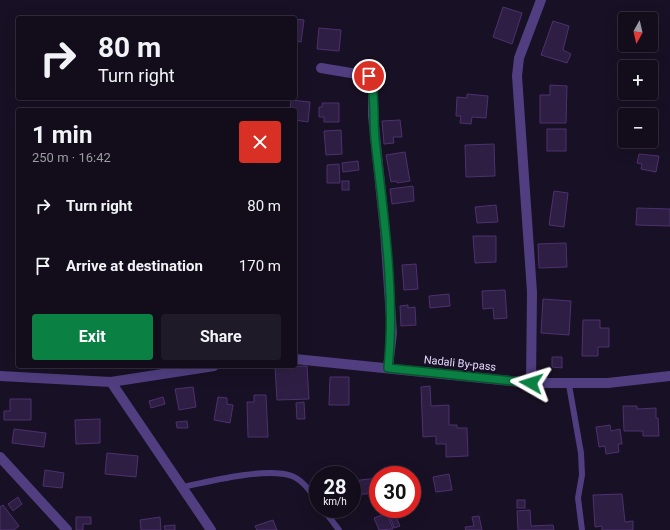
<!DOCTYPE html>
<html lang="en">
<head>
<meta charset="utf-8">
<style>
	body { margin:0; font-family:Roboto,sans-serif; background:#1f1a28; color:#f1f3f6; height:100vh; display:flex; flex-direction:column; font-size:15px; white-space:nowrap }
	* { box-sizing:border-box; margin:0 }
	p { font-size:13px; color:#9c9ba3 }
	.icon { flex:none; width:22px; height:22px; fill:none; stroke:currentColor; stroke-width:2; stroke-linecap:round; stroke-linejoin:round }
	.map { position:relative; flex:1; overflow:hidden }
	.side { position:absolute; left:16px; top:108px; width:281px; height:260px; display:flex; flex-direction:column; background:#120c1b; border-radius:4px; box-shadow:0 4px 16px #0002,0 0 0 1px #312c3a }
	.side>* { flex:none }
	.hud { position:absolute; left:16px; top:16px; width:281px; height:84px; border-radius:4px; box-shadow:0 4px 16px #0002,0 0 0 1px #312c3a; background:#120c1b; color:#f1f3f6; overflow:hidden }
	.needle { width:26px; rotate:188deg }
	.tools { position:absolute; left:618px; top:12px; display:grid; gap:8px }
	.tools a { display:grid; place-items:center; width:40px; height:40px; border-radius:4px; background:#120c1b; box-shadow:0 4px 16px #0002,0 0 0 1px #312c3a; font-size:20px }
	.speed { position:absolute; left:309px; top:466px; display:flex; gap:8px; font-size:20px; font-weight:700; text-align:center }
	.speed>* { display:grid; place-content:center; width:52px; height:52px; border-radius:50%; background:#120c1b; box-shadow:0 4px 16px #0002,0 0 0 1px #312c3a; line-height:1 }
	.speed small { font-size:10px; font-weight:400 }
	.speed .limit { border:6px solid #d22; background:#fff; color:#111 }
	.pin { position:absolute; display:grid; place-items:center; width:34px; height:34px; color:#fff; margin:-17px; border:2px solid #fff; border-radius:50%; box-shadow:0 1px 4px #0007 }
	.me { position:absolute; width:44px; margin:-22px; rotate:276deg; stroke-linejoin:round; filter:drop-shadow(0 0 3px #0008) }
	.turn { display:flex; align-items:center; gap:14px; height:84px; padding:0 16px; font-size:18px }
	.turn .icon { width:52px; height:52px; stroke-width:2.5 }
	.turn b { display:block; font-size:28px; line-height:34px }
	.round { display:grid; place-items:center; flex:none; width:42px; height:42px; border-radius:4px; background:#1f1a28 }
	.summary { display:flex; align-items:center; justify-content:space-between; height:68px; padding:0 16px }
	h1 { font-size:24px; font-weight:700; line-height:30px }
	.action { display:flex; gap:8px; margin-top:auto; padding:8px 16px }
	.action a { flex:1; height:46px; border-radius:4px; background:#0b8043; color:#fff; font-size:16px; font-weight:700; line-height:46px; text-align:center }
	.action a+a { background:#1f1a28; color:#f1f3f6 }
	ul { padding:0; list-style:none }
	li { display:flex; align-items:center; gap:12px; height:60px; padding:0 16px }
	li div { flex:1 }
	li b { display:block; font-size:15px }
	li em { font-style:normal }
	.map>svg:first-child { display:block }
</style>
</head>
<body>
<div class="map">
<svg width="670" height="530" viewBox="0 0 670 530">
	<rect width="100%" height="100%" fill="#181024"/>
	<g fill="#2e1e44" stroke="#4c316e">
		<polygon points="503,7 522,13 512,44 493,37"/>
		<polygon points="295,19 304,20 301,42 295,41"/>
		<polygon points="553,21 569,26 563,50 571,54 567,63 541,55"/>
		<polygon points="319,28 341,30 339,51 317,49"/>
		<polygon points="550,85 567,86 566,123 540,123 540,95 550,95"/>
		<polygon points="467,94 488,96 486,118 472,117 471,124 460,123 461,116 456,116 457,97 467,98"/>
		<polygon points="291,100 310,102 308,122 295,120 295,110 290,110"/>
		<polygon points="322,103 339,103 339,122 324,122 324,117 319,117 319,107 322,107"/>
		<polygon points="400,120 402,137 393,137 394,143 384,144 382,121"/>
		<rect x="547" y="129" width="19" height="22"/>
		<polygon points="341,130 342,154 326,155 324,131"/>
		<polygon points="494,144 495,176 466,177 465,145"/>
		<polygon points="405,152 410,181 397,183 397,181 391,182 386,155"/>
		<polygon points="639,154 659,156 656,172 641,169 642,164 637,163"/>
		<polygon points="358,161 359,170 343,172 342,163"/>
		<polygon points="339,164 340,183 327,183 327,165"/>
		<rect x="342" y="181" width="7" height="9"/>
		<polygon points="413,186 414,201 392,204 390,189"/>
		<polygon points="554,191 568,193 564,227 549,225"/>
		<polygon points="496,205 498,222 477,223 475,207"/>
		<polygon points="637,208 670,209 670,226 636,225"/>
		<polygon points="473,236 496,236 496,262 475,263"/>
		<polygon points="566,243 567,267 539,268 538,244"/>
		<polygon points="416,264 418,289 404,290 402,265"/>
		<polygon points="505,290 507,318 494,319 493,308 483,309 482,291"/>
		<polygon points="449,294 450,306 430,308 429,296"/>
		<polygon points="543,299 571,301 569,335 541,333"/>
		<polygon points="408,305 408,308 415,307 416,325 401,326 400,306"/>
		<polygon points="583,320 600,320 600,328 609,328 609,347 598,347 598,356 582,356"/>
		<polygon points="552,357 562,357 562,368 552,367"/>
		<polygon points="307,366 309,399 277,400 275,367"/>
		<polygon points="330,377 349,377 349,405 329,405"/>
		<polygon points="430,386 431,406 449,405 449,425 457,425 457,428 467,428 468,456 446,457 446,444 436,444 436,436 423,437 421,387"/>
		<polygon points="193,387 196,407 179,410 175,389"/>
		<polygon points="254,395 266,395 268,437 248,437 247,402 254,402"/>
		<polygon points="163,397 165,404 151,408 149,401"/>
		<polygon points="218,397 227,398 227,404 233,405 230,423 214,420"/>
		<polygon points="10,399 31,399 31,420 4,420 4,411 10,411"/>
		<polygon points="304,402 305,419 297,419 296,403"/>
		<polygon points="623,406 637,406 637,409 656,408 656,418 658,418 659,436 643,436 643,431 624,431"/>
		<polygon points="100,419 100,443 76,444 75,420"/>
		<polygon points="187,421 188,428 177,428 176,422"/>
		<polygon points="610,425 611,431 620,429 622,444 618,444 619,452 606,454 605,446 599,447 596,427"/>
		<polygon points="14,429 46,433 44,447 12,443"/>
		<polygon points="107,453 138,456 136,477 105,474"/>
		<polygon points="45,470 64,473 62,488 43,486"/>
		<polygon points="449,474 452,490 436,492 433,477"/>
		<polygon points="378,478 378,493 352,495 352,481"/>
		<polygon points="622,494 625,522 633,521 633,530 602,530 602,526 595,527 593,495"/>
		<polygon points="18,497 22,504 13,511 8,504"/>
		<rect x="517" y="500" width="8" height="8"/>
		<polygon points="3,505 19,526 14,530 0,530 0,507"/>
		<polygon points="530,510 531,526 553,525 554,530 518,530 517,511"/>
		<polygon points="387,513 393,529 379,530 374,518"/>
		<polygon points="479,516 482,530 466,530 465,527 474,526 472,517"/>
		<polygon points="76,517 91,517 91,524 83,524 83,530 76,530"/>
		<polygon points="160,517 161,530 141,530 140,520"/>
		<polygon points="396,517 400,526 394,528 391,519"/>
		<polygon points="273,520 277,530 257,530 255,526"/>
		<polygon points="175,525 175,530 165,530 164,526"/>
	</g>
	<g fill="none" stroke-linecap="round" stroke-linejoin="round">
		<g stroke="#503e80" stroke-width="6">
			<polyline points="569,385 581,453 582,475 578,498 582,530"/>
			<path d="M 183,487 C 210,481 266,467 292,476 C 303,480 312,493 318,502"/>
			<polyline points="323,509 339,530"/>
		</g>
		<g stroke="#503e80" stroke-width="10">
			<polyline points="321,68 369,76 373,87 373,116 385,231 392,333 388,368"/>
			<polyline points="295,359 531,383 608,383 670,376"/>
			<polyline points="0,376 111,382 214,366"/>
			<polyline points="111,382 211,530"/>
			<polyline points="531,383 532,292 517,76 519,58 541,0"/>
			<polyline points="0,457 67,530"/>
		</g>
	</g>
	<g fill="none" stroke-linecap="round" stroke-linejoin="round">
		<g stroke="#07532c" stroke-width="10">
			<path id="route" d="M 369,76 C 376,95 373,118 375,139 C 383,213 396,294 388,368 L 531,383"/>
		</g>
		<use href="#route" stroke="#0b8043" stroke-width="7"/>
	</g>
	<g text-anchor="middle" stroke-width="4" stroke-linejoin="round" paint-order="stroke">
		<g font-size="11" fill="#e3d6fc" stroke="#181024">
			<text transform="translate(460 363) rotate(6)" y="4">Nadali By-pass</text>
		</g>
	</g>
</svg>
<div class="tools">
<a><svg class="needle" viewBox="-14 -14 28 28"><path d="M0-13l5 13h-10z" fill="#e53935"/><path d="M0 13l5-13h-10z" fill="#9c9ba3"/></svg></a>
<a>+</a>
<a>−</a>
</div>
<div class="speed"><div>28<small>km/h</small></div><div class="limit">30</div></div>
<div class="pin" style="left:369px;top:76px;background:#d93025"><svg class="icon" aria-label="arrive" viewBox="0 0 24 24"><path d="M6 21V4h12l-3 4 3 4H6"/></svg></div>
<svg class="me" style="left:531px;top:383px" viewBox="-20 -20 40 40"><path d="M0-17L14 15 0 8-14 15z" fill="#0b8043" stroke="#fff" stroke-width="4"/></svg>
<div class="hud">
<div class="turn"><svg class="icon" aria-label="right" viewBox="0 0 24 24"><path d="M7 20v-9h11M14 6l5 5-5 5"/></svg><div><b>80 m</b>Turn right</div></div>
</div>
<section class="side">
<div class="summary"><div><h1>1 min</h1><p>250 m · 16:42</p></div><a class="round" style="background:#d93025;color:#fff"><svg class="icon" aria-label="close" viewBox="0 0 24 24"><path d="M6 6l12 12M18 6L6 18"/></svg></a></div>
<ul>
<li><svg class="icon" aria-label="right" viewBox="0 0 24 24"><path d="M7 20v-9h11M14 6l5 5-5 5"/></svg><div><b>Turn right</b></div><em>80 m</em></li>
<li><svg class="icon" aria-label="arrive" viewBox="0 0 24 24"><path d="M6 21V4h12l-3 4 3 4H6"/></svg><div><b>Arrive at destination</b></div><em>170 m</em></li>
</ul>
<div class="action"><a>Exit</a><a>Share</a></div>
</section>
</div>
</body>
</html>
